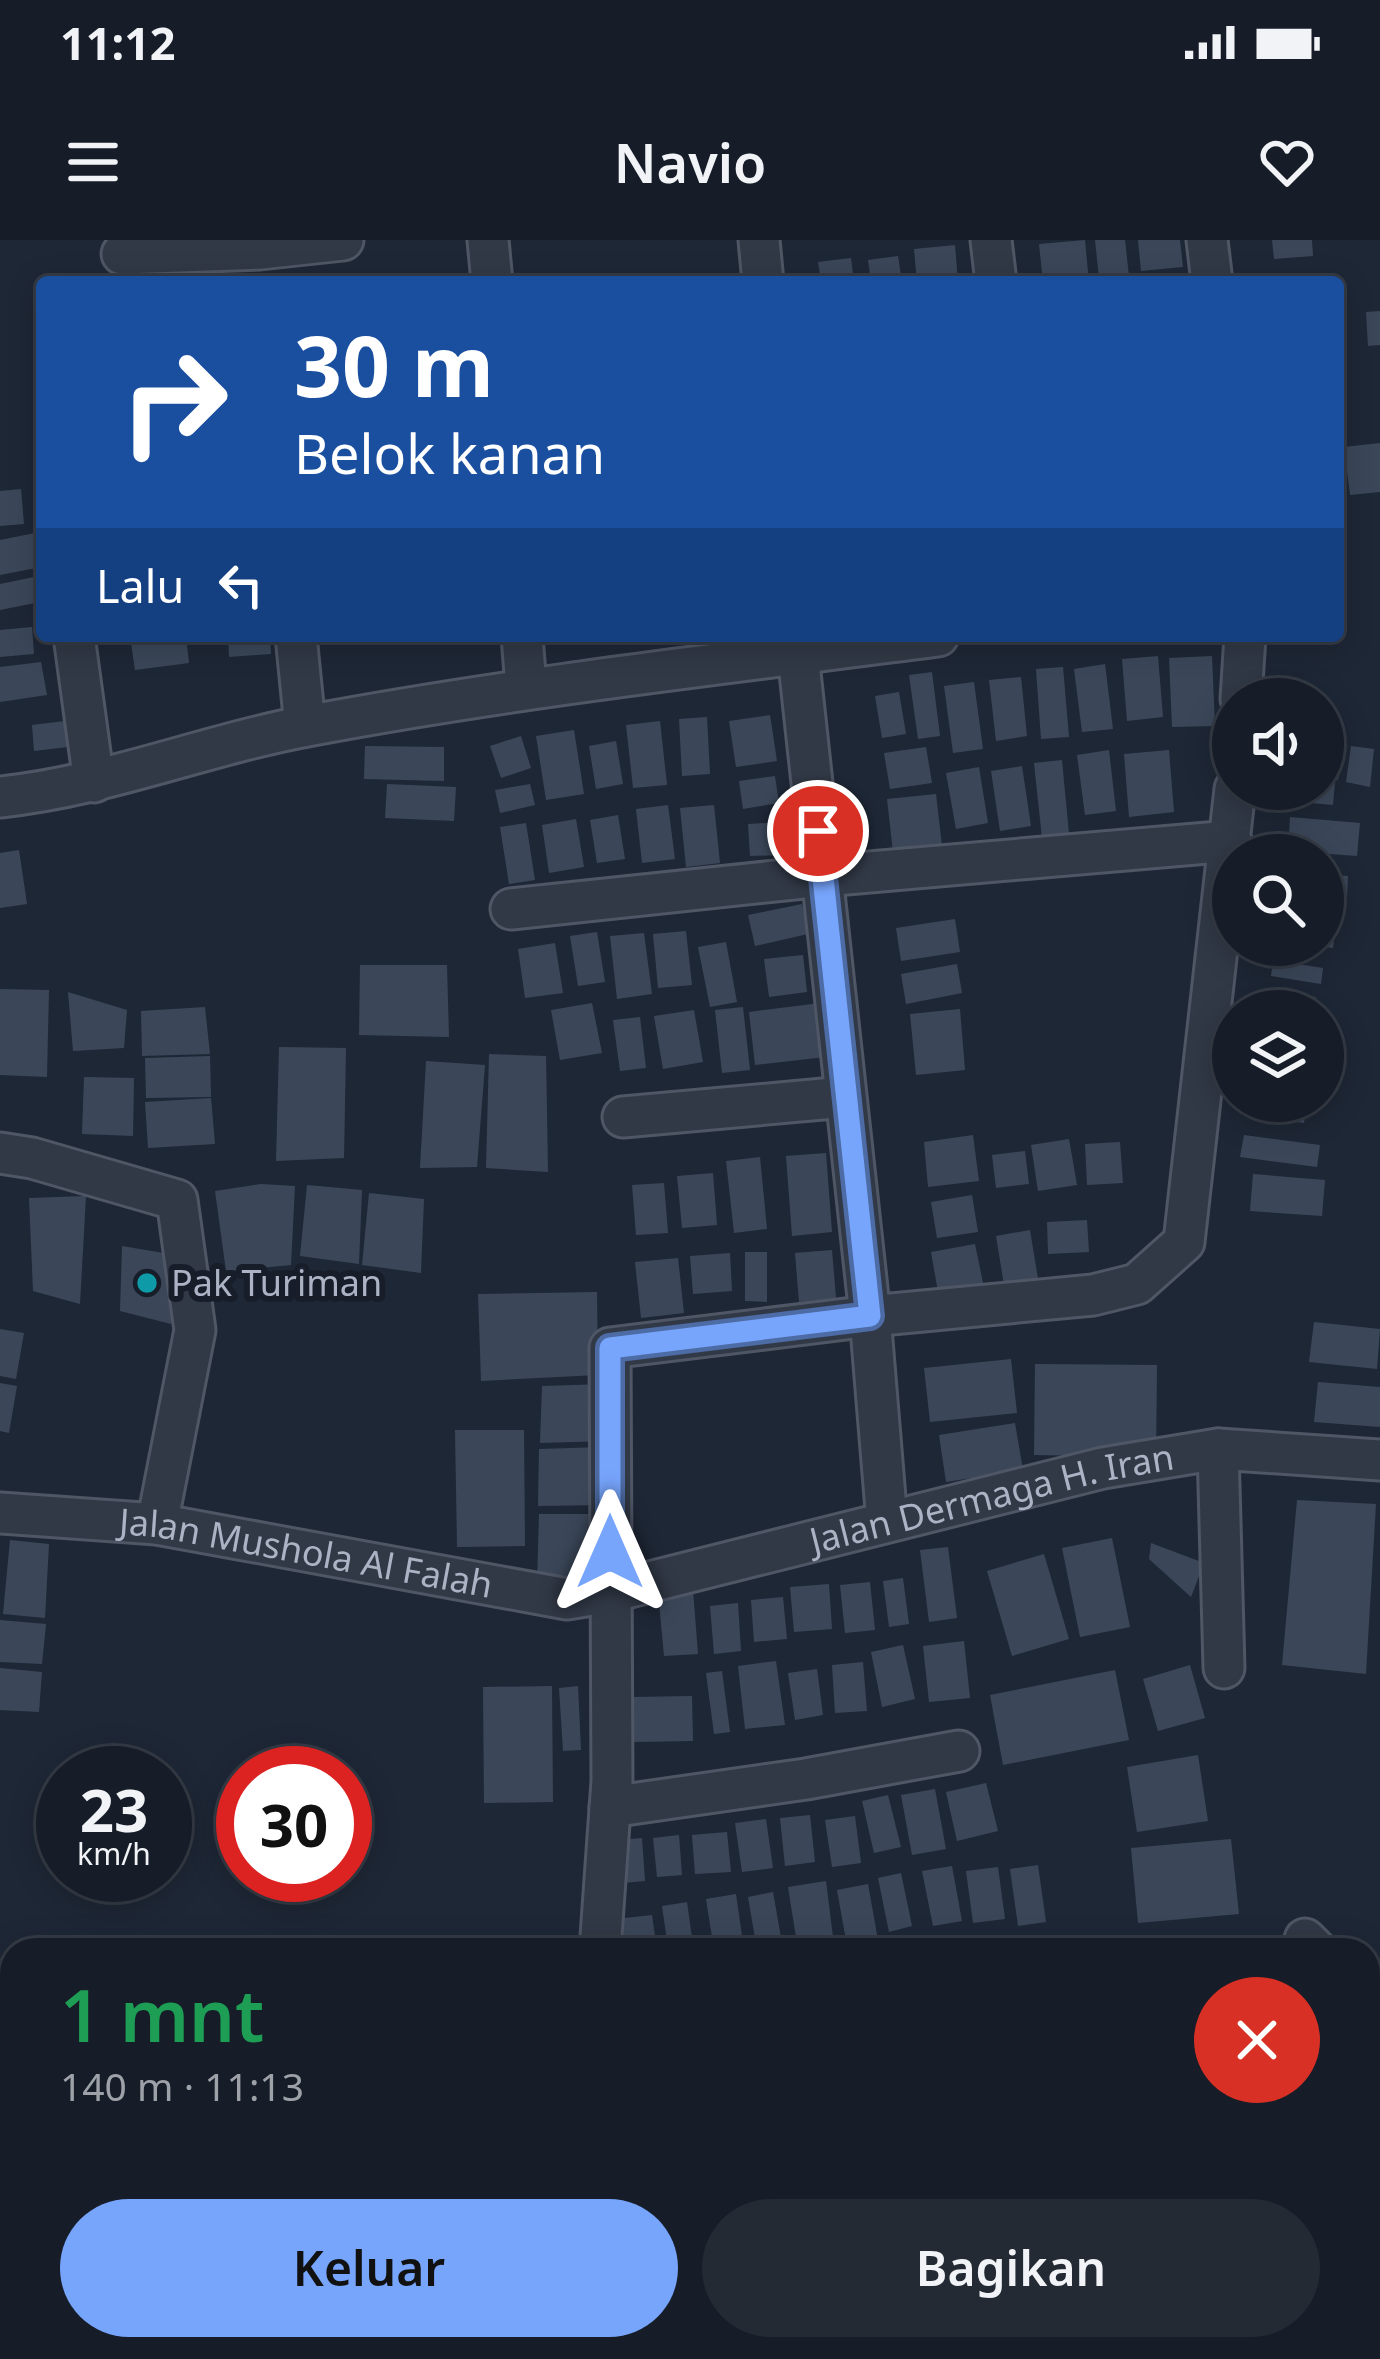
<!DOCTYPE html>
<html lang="id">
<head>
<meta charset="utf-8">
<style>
	body { margin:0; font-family:"Noto Sans",sans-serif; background:#232a34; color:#f1f3f6; height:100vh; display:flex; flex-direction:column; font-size:45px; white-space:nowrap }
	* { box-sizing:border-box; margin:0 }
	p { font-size:39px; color:#9ea2a8 }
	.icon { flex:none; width:66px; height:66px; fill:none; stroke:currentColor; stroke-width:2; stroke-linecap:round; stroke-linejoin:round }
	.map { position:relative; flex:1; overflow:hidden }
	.side { position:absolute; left:0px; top:1698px; width:1380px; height:423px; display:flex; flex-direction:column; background:#161d28; border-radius:36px 36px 0 0; box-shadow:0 6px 30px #0003,0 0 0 3px #353b45 }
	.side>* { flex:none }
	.banner { position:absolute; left:36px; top:36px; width:1308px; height:366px; border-radius:12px; box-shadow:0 6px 30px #0003,0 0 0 3px #353b45; background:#1a4fa0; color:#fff; overflow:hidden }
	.buttons { position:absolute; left:1212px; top:438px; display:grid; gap:24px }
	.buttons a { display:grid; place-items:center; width:132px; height:132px; border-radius:50%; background:#161d28; box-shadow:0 6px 30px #0003,0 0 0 3px #353b45; font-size:60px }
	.speed { position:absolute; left:36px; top:1506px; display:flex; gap:24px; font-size:60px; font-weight:700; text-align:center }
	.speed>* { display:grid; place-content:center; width:156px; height:156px; border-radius:50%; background:#161d28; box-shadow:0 6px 30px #0003,0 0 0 3px #353b45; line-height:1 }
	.speed small { font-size:30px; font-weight:400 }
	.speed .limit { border:18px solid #d22; background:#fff; color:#111 }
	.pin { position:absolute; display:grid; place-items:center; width:102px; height:102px; color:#fff; margin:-51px; border:6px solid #fff; border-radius:50%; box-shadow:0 3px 12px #0007 }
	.me { position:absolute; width:132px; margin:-66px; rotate:0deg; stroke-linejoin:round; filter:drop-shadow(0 0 9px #0008) }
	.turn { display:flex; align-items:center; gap:42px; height:252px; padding:0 60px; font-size:54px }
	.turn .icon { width:156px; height:156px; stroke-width:2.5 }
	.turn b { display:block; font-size:84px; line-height:102px }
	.then { display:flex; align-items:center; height:114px; padding:0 60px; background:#0003; gap:24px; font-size:45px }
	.round { display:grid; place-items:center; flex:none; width:126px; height:126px; border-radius:63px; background:#232a34 }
	.head { display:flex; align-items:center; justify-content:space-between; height:204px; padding:0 60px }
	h1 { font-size:72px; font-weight:600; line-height:90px; color:#1e9e55 }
	.button { display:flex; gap:24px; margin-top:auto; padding:24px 60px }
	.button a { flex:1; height:138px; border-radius:72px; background:#77a5fc; color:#111; font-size:48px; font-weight:600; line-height:138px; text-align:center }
	.button a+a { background:#232a34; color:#f1f3f6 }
	.status { display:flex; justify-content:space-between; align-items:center; height:84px; padding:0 60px; background:#161d28; direction:ltr }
	.status svg { height:33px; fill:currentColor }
	header { display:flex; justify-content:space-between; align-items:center; height:156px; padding:0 60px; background:#161d28; font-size:54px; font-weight:600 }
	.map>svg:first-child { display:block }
</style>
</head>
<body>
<div class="status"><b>11:12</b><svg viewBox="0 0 49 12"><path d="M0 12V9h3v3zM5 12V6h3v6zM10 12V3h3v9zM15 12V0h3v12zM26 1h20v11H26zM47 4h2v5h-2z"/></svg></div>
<header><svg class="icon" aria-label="menu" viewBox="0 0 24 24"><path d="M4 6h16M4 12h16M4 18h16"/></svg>Navio<svg class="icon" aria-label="heart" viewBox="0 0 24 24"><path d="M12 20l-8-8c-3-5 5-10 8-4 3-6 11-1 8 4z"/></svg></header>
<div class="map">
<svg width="1380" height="2119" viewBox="0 0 1380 2119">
	<rect width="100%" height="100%" fill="#1e2736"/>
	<g fill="#3b4759">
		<polygon points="1085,0 1089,42 1043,42 1039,4"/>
		<polygon points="1095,0 1125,0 1129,36 1099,39"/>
		<polygon points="1138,0 1180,0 1183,27 1141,31"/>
		<polygon points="1272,0 1312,0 1313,16 1274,19"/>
		<polygon points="955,5 958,42 917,42 914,9"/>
		<polygon points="898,16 902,42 871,42 868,20"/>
		<polygon points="851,18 854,42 821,42 818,22"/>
		<polygon points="1380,71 1380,105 1368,106 1366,72"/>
		<polygon points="1380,203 1380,252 1350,255 1344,207"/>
		<polygon points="21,249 24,284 0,286 0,251"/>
		<polygon points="35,293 41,327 0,335 0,300"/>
		<polygon points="34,337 40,362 0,370 0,344"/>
		<polygon points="32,387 34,414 0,417 0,390"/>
		<polygon points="130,396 186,396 189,423 135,430"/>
		<polygon points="228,396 270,396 271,414 229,417"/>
		<polygon points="1158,416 1163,477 1127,481 1122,419"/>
		<polygon points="1212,416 1215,486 1172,487 1169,418"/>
		<polygon points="41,422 47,455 0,462 0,427"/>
		<polygon points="1105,424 1113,489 1082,492 1074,429"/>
		<polygon points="1063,427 1069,497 1041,499 1036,429"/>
		<polygon points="932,432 940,496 918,499 909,435"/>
		<polygon points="1021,437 1027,496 996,501 989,440"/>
		<polygon points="974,442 983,509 953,513 944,446"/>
		<polygon points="899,452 906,494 882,498 875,456"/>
		<polygon points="770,475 777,521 736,527 729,481"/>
		<polygon points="707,477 710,534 682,536 679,479"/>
		<polygon points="73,480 76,506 34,511 32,485"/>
		<polygon points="660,481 667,545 633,548 626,485"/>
		<polygon points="574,490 584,554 546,560 536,496"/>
		<polygon points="521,496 531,528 501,538 490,506"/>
		<polygon points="1323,497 1346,502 1338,540 1323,537"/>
		<polygon points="616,501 623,544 596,549 589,506"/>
		<polygon points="365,506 444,507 444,541 364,539"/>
		<polygon points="1351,506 1374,509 1370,547 1346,542"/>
		<polygon points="926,507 932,543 890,549 884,513"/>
		<polygon points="1109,510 1116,571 1085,575 1077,515"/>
		<polygon points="1169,510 1174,572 1129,577 1124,514"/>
		<polygon points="1062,520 1069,594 1042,598 1034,523"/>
		<polygon points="1022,526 1031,586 1000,591 991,531"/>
		<polygon points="979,527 988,583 956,589 946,533"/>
		<polygon points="775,536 779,563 743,569 739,541"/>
		<polygon points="1323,541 1335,542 1333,565 1289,561 1290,549 1323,549"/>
		<polygon points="387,544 456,547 454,581 385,578"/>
		<polygon points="530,544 535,565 500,573 495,550"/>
		<polygon points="936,554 942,606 893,612 887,559"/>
		<polygon points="668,565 675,619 642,623 636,569"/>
		<polygon points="714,565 720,623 686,627 680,568"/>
		<polygon points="618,575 625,619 597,623 590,580"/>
		<polygon points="1290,577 1360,583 1357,616 1288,611"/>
		<polygon points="576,579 584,627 549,633 542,585"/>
		<polygon points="784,582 786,615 750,616 748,584"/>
		<polygon points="526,583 535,640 509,644 500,587"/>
		<polygon points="19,610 27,664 0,668 0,613"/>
		<polygon points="1323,634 1348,636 1347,658 1323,657"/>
		<polygon points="802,664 808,694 755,706 748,675"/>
		<polygon points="1323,669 1338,671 1333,708 1323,707"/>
		<polygon points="955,679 960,712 901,721 896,688"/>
		<polygon points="686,691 692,745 658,748 653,694"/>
		<polygon points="597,692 605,742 578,746 570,696"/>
		<polygon points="644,693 652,754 617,759 610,696"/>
		<polygon points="726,702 737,762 710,767 698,707"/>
		<polygon points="555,703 563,753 525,758 518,709"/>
		<polygon points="803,715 807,752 769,757 764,719"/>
		<polygon points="1273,720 1323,728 1321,744 1271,736"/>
		<polygon points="957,724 962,753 906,764 901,734"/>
		<polygon points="360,725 447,725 449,797 359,795"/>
		<polygon points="0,749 49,750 47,837 0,835"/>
		<polygon points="1265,750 1316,757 1314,771 1261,771"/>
		<polygon points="68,752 127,770 124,808 73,811"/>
		<polygon points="828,762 834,816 755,825 749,772"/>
		<polygon points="592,763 602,813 560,820 551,770"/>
		<polygon points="205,767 210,814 142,816 141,771"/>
		<polygon points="743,767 750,830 722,833 715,770"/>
		<polygon points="960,769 965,830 916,835 910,774"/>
		<polygon points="694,770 703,822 663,829 654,776"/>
		<polygon points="640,777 646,828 620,831 613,780"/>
		<polygon points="279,807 346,808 344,918 276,921"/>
		<polygon points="489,814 546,816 548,932 486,928"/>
		<polygon points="210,816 211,857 146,858 145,818"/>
		<polygon points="426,821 485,825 477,927 420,928"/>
		<polygon points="84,837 134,838 133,896 82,894"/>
		<polygon points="211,858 215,904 148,908 145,862"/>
		<polygon points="1249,861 1307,861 1304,883 1247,875"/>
		<polygon points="973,895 979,941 928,947 924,902"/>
		<polygon points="1244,895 1320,905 1317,927 1240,917"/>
		<polygon points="1069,899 1077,945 1038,951 1031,905"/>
		<polygon points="1120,902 1123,943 1087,945 1085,904"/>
		<polygon points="1025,911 1029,944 996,948 992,915"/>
		<polygon points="826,913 832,992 792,996 786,916"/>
		<polygon points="760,917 767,989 734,993 726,921"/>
		<polygon points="713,933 717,985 682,988 677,936"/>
		<polygon points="1253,934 1325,940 1322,976 1250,971"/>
		<polygon points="664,943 668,993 636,995 632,945"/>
		<polygon points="261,944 295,946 291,1025 226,1031 215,951"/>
		<polygon points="307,945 362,950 359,1024 300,1016"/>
		<polygon points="369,953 424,959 421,1033 362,1025"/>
		<polygon points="972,955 978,992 937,998 931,962"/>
		<polygon points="86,956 80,1064 33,1051 29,958"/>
		<polygon points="1087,980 1089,1012 1048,1014 1047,982"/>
		<polygon points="1030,990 1038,1039 1004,1045 996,996"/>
		<polygon points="975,1004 983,1043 938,1052 931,1012"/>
		<polygon points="122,1006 175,1015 171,1084 120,1071"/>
		<polygon points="832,1010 836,1058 799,1062 795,1013"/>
		<polygon points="745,1012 767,1012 767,1062 745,1061"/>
		<polygon points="730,1013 732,1051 693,1054 690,1016"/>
		<polygon points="678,1018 684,1073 641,1078 635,1022"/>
		<polygon points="597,1052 598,1135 481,1141 478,1054"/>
		<polygon points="1314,1082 1380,1089 1377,1129 1309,1122"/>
		<polygon points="0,1089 24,1093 16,1139 0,1136"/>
		<polygon points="1011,1119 1017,1173 930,1182 924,1128"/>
		<polygon points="1035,1124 1157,1125 1156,1217 1034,1215"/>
		<polygon points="1318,1142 1380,1147 1380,1187 1314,1182"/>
		<polygon points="0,1143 17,1146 9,1193 0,1191"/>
		<polygon points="606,1144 608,1201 540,1203 542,1146"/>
		<polygon points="1015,1183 1023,1230 946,1242 939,1195"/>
		<polygon points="455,1190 524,1190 525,1306 457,1307"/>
		<polygon points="603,1207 605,1265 538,1266 539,1209"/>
		<polygon points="1297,1260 1376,1264 1366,1434 1282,1425"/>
		<polygon points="539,1274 606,1274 605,1343 537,1344"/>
		<polygon points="1112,1298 1130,1387 1080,1397 1062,1308"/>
		<polygon points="10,1300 49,1304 45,1378 3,1374"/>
		<polygon points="1151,1303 1204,1323 1191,1357 1149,1319"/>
		<polygon points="948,1307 957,1378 929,1382 920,1310"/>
		<polygon points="1044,1314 1069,1399 1012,1416 987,1331"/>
		<polygon points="903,1338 909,1384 889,1387 883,1341"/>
		<polygon points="870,1342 875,1390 845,1393 840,1345"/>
		<polygon points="829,1344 832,1389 794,1392 790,1347"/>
		<polygon points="693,1350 698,1414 664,1416 658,1352"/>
		<polygon points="783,1357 787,1399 754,1402 751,1360"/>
		<polygon points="738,1363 741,1411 714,1414 710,1366"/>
		<polygon points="0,1380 46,1384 42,1424 0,1422"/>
		<polygon points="964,1401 970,1458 929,1462 923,1406"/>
		<polygon points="903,1405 915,1459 882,1467 871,1412"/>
		<polygon points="776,1421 785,1485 745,1489 738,1426"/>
		<polygon points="863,1422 867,1471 835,1473 832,1425"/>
		<polygon points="1190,1425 1205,1478 1158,1491 1143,1439"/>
		<polygon points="0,1428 42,1432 39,1472 0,1470"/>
		<polygon points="817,1429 823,1475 795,1480 788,1433"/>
		<polygon points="1115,1430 1129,1500 1003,1525 990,1455"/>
		<polygon points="722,1431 730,1492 714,1494 706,1433"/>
		<polygon points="552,1446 553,1562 484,1563 483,1447"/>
		<polygon points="578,1446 581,1510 563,1511 559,1448"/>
		<polygon points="692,1456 693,1501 633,1502 632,1457"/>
		<polygon points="1198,1515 1208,1581 1137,1592 1127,1527"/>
		<polygon points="986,1543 998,1591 957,1601 946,1552"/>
		<polygon points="935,1549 946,1609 912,1615 901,1555"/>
		<polygon points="888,1555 901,1607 874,1613 862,1561"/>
		<polygon points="810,1575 815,1622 785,1626 780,1578"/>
		<polygon points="855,1576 861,1623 832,1627 825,1580"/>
		<polygon points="766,1579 773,1628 742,1632 735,1583"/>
		<polygon points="727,1592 731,1632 695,1634 692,1595"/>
		<polygon points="679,1595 682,1635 657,1637 653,1598"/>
		<polygon points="642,1598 645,1641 623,1643 619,1600"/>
		<polygon points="1231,1599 1239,1674 1138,1683 1131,1608"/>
		<polygon points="1038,1625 1046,1682 1018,1686 1010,1629"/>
		<polygon points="952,1626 962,1681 933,1686 922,1631"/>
		<polygon points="998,1627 1005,1679 973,1683 966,1631"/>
		<polygon points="901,1633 912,1686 889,1692 878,1638"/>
		<polygon points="826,1641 834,1705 798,1710 788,1647"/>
		<polygon points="868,1644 878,1700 847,1706 837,1650"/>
		<polygon points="773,1652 783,1709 757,1710 748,1657"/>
		<polygon points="736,1654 744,1710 714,1710 706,1659"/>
		<polygon points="687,1662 693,1705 668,1708 662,1666"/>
		<polygon points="652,1675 657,1710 611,1710 607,1680"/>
		<polygon points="0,1920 12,1920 11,1969 0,1969"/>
	</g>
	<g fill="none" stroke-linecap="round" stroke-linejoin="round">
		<g stroke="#4f5665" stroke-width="45">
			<g id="minor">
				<polyline points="488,0 492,42"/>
				<polyline points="759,0 763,42"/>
				<polyline points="991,0 996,42"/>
				<polyline points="1207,0 1212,42"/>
				<polyline points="122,14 260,9 343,0"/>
				<polyline points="74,396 94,542"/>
				<polyline points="296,396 305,486"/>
				<polyline points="522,396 526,447"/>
				<polyline points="796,396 870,1076 887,1282"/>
				<polyline points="1241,459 1245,396"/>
				<path d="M 0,557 C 107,546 207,504 312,485 C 521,446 729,423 938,396"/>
				<polyline points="511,669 823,636 1231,601"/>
				<polyline points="623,877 845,857"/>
				<polyline points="0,913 32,918 177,960 195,1090 157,1284"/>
				<polyline points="1218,1209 1224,1428"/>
				<path id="s1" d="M 0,1273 L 157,1284 L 567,1359 L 610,1352 L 1103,1228 L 1218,1209 L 1380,1220"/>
				<polyline points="610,1567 806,1539 959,1511"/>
				<polyline points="1305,1699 1316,1710"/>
				<polyline points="600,1710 612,1541 610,1108 870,1076 1093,1055 1137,1044 1184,1002 1235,549"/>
				<polyline points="1368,1762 1380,1774"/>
				<polyline points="0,1880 12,1881"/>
				<polyline points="1368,1910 1380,1886"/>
				<polyline points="1368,2035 1380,2066"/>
				<polyline points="1166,2109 1167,2119"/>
				<polyline points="508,2114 641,2109"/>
			</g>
		</g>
		<use href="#minor" stroke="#313946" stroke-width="39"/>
	</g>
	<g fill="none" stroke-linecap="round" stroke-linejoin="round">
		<g stroke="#4d6ba4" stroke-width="30">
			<polyline id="route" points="610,1312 610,1108 870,1076 818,591"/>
		</g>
		<use href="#route" stroke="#77a5fc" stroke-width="21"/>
	</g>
	<circle fill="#0f9aa8" stroke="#171e2a" stroke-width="4.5" cx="147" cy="1043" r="12"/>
	<g text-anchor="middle" stroke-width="12" stroke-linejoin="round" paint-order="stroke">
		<g font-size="36" fill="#abb3c4" stroke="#171e2a" text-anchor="start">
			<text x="171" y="1056">Pak Turiman</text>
		</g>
		<g font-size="36" fill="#abb3c4" stroke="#171e2a">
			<text dy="13" stroke="none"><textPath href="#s1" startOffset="1011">Jalan Dermaga H. Iran</textPath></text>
			<text dy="13" stroke="none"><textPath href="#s1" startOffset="309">Jalan Mushola Al Falah</textPath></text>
		</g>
	</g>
</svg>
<div class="buttons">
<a><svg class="icon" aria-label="sound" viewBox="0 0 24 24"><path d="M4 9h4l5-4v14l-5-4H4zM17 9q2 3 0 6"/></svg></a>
<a><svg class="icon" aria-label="search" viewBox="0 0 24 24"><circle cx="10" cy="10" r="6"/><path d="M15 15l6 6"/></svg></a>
<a><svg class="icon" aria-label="layers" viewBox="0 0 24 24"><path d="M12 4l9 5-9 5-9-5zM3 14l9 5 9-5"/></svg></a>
</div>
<div class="speed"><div>23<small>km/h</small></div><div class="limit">30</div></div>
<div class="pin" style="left:818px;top:591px;background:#d93025"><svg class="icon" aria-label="arrive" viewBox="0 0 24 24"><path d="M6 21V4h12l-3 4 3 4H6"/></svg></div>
<svg class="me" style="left:610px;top:1312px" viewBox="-20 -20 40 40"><path d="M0-17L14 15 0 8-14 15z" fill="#77a5fc" stroke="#fff" stroke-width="4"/></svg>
<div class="banner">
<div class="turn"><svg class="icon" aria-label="right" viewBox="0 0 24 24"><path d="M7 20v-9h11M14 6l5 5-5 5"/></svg><div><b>30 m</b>Belok kanan</div></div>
<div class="then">Lalu<svg class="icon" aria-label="left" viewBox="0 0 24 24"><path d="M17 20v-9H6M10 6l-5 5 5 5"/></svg></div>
</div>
<section class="side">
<div class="head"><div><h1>1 mnt</h1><p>140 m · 11:13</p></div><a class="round" style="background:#d93025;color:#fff"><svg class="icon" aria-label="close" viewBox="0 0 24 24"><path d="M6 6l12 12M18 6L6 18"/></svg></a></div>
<div class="button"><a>Keluar</a><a>Bagikan</a></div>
</section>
</div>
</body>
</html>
